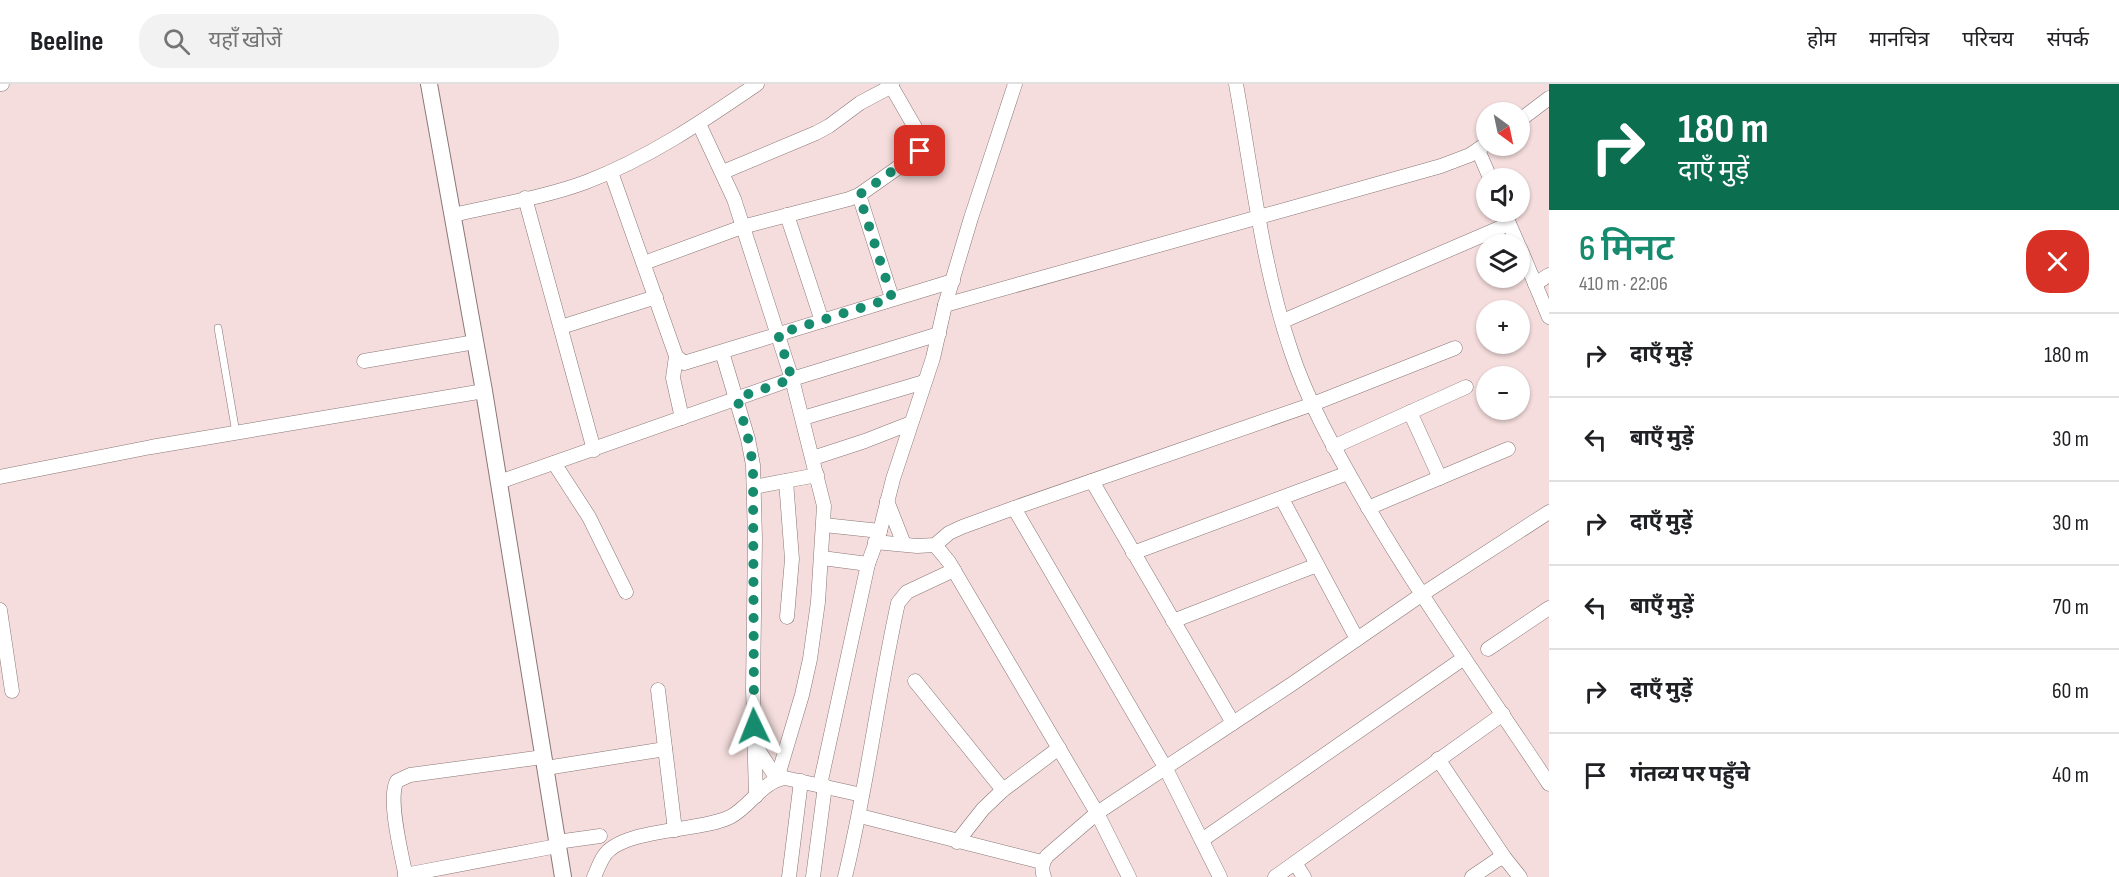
<!DOCTYPE html>
<html lang="hi">
<head>
<meta charset="utf-8">
<style>
	body { margin:0; font-family:"Sofia Sans Condensed","Noto Sans Devanagari",sans-serif; background:#f2f2f2; color:#202124; height:100vh; display:flex; flex-direction:column; font-size:22px; white-space:nowrap }
	* { box-sizing:border-box; margin:0 }
	p { font-size:20px; color:#757577 }
	.icon { flex:none; width:33px; height:33px; fill:none; stroke:currentColor; stroke-width:2; stroke-linecap:round; stroke-linejoin:round }
	.map { position:relative; flex:1; overflow:hidden }
	.side { display:flex; flex-direction:column; background:#fff; width:570px }
	.side>* { flex:none }
	.hud { background:#0b6e4f; color:#fff; overflow:hidden }
	.needle { width:39px; rotate:147deg }
	.controls { position:absolute; left:1476px; top:18px; display:grid; gap:12px }
	.controls a { display:grid; place-items:center; width:54px; height:54px; border-radius:50%; background:#fff; box-shadow:0 2px 4px #0004; font-size:30px }
	.pin { position:absolute; display:grid; place-items:center; width:51px; height:51px; color:#fff; margin:-26px; border-radius:12px; box-shadow:0 3px 9px #0006 }
	.me { position:absolute; width:66px; margin:-33px; rotate:358deg; stroke-linejoin:round; filter:drop-shadow(0 0 4px #0008) }
	.turn { display:flex; align-items:center; gap:21px; height:126px; padding:0 30px; font-size:27px }
	.turn .icon { width:78px; height:78px; stroke-width:2.5 }
	.turn b { display:block; font-size:42px; line-height:51px }
	.round { display:grid; place-items:center; flex:none; width:63px; height:63px; border-radius:24px; background:#f2f2f2 }
	.overview { display:flex; align-items:center; justify-content:space-between; height:102px; padding:0 30px }
	h1 { font-size:36px; font-weight:600; line-height:45px; color:#178b6d }
	ul { padding:0; list-style:none }
	li { display:flex; align-items:center; gap:18px; height:84px; padding:0 30px; border-top:2px solid #e0e0e0 }
	li div { flex:1 }
	li b { display:block; font-size:22px }
	li em { font-style:normal }
	header { display:flex; align-items:center; gap:36px; box-sizing:border-box; height:84px; padding:0 30px; background:#fff; border-bottom:2px solid #e0e0e0 }
	header strong { font-size:28px }
	nav { display:flex; gap:33px; margin-inline-start:auto; font-size:21px }
	.search { width:420px; height:54px; background:#f2f2f2; display:flex; align-items:center; gap:15px; box-sizing:border-box; padding:0 21px; border-radius:24px; color:#757577; font-size:22px }
	main { display:flex; flex:1; min-height:0 }
	.map>svg:first-child { display:block }
</style>
</head>
<body>
<header>
<strong>Beeline</strong>
<div class="search"><svg class="icon" aria-label="search" viewBox="0 0 24 24"><circle cx="10" cy="10" r="6"/><path d="M15 15l6 6"/></svg>यहाँ खोजें</div>
<nav><a>होम</a><a>मानचित्र</a><a>परिचय</a><a>संपर्क</a></nav>
</header>
<main>
<div class="map">
<svg width="1549" height="793" viewBox="0 0 1549 793">
	<rect width="100%" height="100%" fill="#f4dddc"/>
	<g fill="none" stroke-linecap="round" stroke-linejoin="round">
		<g stroke="#8b7676" stroke-width="8">
			<polyline id="service" points="218,244 236,349"/>
		</g>
		<g stroke="#8b7676" stroke-width="15">
			<g id="minor">
				<polyline points="0,0 2,0"/>
				<path d="M 1236,0 C 1252,89 1262,181 1291,267 C 1307,316 1333,362 1358,406 C 1416,508 1485,603 1549,700"/>
				<polyline points="1520,36 1549,14"/>
				<polyline points="699,40 734,115 792,295 824,422 818,518 810,575 802,611 777,695"/>
				<polyline points="1478,66 1490,94"/>
				<polyline points="611,88 676,272 684,279 953,197"/>
				<polyline points="723,88 816,49 829,42 860,19 892,2"/>
				<polyline points="859,111 892,214"/>
				<polyline points="525,114 594,366"/>
				<polyline points="1504,128 1518,160"/>
				<path d="M 453,131 C 496,121 546,113 586,98 C 649,74 703,37 757,0"/>
				<polyline points="787,131 822,237"/>
				<polyline points="1520,164 1549,233"/>
				<path d="M 644,179 L 742,143 L 849,115 L 859,111 L 913,73 C 921,66 921,62 920,52 L 890,0"/>
				<polyline points="1535,200 1549,191"/>
				<polyline points="945,221 1441,82 1470,71 1486,60"/>
				<polyline points="1283,237 1509,140"/>
				<polyline points="561,243 656,213"/>
				<polyline points="722,268 748,355 753,381 755,455 753,604 756,712"/>
				<polyline points="676,272 673,294 682,334"/>
				<polyline points="364,277 475,258"/>
				<polyline points="1410,328 1440,394"/>
				<polyline points="803,334 924,298"/>
				<polyline points="1333,363 1466,303"/>
				<polyline points="813,374 865,357 911,339"/>
				<polyline points="554,379 589,433 626,508"/>
				<polyline points="0,393 151,363 484,307"/>
				<polyline points="786,397 792,475 787,533"/>
				<polyline points="1092,397 1233,639"/>
				<polyline points="499,398 792,295 939,250"/>
				<polyline points="754,403 817,391"/>
				<polyline points="1282,415 1357,555"/>
				<polyline points="887,417 904,460"/>
				<polyline points="1368,424 1508,365"/>
				<polyline points="824,441 880,447"/>
				<polyline points="875,458 917,462 935,461 949,449 962,443 1014,424"/>
				<polyline points="935,461 949,478 1097,729 1129,793"/>
				<polyline points="1133,469 1348,389"/>
				<polyline points="822,474 868,480"/>
				<polyline points="0,526 12,607"/>
				<polyline points="1173,537 1317,481"/>
				<polyline points="1488,565 1549,524"/>
				<polyline points="915,597 1003,706"/>
				<polyline points="658,606 675,746"/>
				<polyline points="755,661 777,695"/>
				<polyline points="1438,675 1504,773"/>
				<polyline points="546,684 665,665"/>
				<polyline points="820,701 868,480 880,447 893,395 933,274 945,221 971,134 1015,0"/>
				<polyline points="860,732 1042,778"/>
				<polyline points="1202,756 1464,574"/>
				<polyline points="957,758 983,725 1003,706 1059,664"/>
				<polyline points="1295,779 1304,793"/>
				<polyline points="405,791 557,762 564,757 600,752"/>
				<path d="M 406,793 C 402,772 387,714 397,697 L 410,691 L 543,673"/>
				<path d="M 594,793 C 597,786 600,778 604,772 C 622,744 700,748 730,733 C 750,723 762,697 785,694 L 862,711"/>
				<polyline points="789,793 801,697"/>
				<polyline points="813,793 825,702"/>
				<path d="M 845,793 C 867,703 878,610 898,519 L 907,508 L 954,486"/>
				<path d="M 1044,793 C 1041,785 1042,779 1047,772 L 1097,729 L 1292,600 L 1421,511 L 1549,428"/>
				<polyline points="1220,793 1165,683 1014,424 1313,320 1455,264"/>
				<polyline points="1275,793 1503,630"/>
				<polyline points="1472,793 1497,776 1504,773 1520,793"/>
			</g>
		</g>
		<g stroke="#8b7676" stroke-width="18">
			<polyline id="tertiary" points="429,0 484,307 563,793"/>
		</g>
		<use href="#service" stroke="#fff" stroke-width="7"/>
		<use href="#minor" stroke="#fff" stroke-width="14"/>
		<use href="#tertiary" stroke="#fff" stroke-width="16"/>
	</g>
	<g fill="none" stroke-linecap="round" stroke-linejoin="round">
		<polyline stroke="#178b6d" stroke-width="10" stroke-dasharray="0 18" points="754,642 753,381 748,354 737,314 792,295 778,250 892,214 859,111 920,67"/>
	</g>
</svg>
<div class="controls">
<a><svg class="needle" viewBox="-14 -14 28 28"><path d="M0-13l5 13h-10z" fill="#e53935"/><path d="M0 13l5-13h-10z" fill="#757577"/></svg></a>
<a><svg class="icon" aria-label="sound" viewBox="0 0 24 24"><path d="M4 9h4l5-4v14l-5-4H4zM17 9q2 3 0 6"/></svg></a>
<a><svg class="icon" aria-label="layers" viewBox="0 0 24 24"><path d="M12 4l9 5-9 5-9-5zM3 14l9 5 9-5"/></svg></a>
<a>+</a>
<a>−</a>
</div>
<div class="pin" style="left:920px;top:67px;background:#d93025"><svg class="icon" aria-label="arrive" viewBox="0 0 24 24"><path d="M6 21V4h12l-3 4 3 4H6"/></svg></div>
<svg class="me" style="left:754px;top:642px" viewBox="-20 -20 40 40"><path d="M0-17L14 15 0 8-14 15z" fill="#178b6d" stroke="#fff" stroke-width="4"/></svg>
</div>
<section class="side">
<div class="hud">
<div class="turn"><svg class="icon" aria-label="right" viewBox="0 0 24 24"><path d="M7 20v-9h11M14 6l5 5-5 5"/></svg><div><b>180 m</b>दाएँ मुड़ें</div></div>
</div>
<div class="overview"><div><h1>6 मिनट</h1><p>410 m · 22:06</p></div><a class="round" style="background:#d93025;color:#fff"><svg class="icon" aria-label="close" viewBox="0 0 24 24"><path d="M6 6l12 12M18 6L6 18"/></svg></a></div>
<ul>
<li><svg class="icon" aria-label="right" viewBox="0 0 24 24"><path d="M7 20v-9h11M14 6l5 5-5 5"/></svg><div><b>दाएँ मुड़ें</b></div><em>180 m</em></li>
<li><svg class="icon" aria-label="left" viewBox="0 0 24 24"><path d="M17 20v-9H6M10 6l-5 5 5 5"/></svg><div><b>बाएँ मुड़ें</b></div><em>30 m</em></li>
<li><svg class="icon" aria-label="right" viewBox="0 0 24 24"><path d="M7 20v-9h11M14 6l5 5-5 5"/></svg><div><b>दाएँ मुड़ें</b></div><em>30 m</em></li>
<li><svg class="icon" aria-label="left" viewBox="0 0 24 24"><path d="M17 20v-9H6M10 6l-5 5 5 5"/></svg><div><b>बाएँ मुड़ें</b></div><em>70 m</em></li>
<li><svg class="icon" aria-label="right" viewBox="0 0 24 24"><path d="M7 20v-9h11M14 6l5 5-5 5"/></svg><div><b>दाएँ मुड़ें</b></div><em>60 m</em></li>
<li><svg class="icon" aria-label="arrive" viewBox="0 0 24 24"><path d="M6 21V4h12l-3 4 3 4H6"/></svg><div><b>गंतव्य पर पहुँचे</b></div><em>40 m</em></li>
</ul>
</section>
</main>
</body>
</html>
